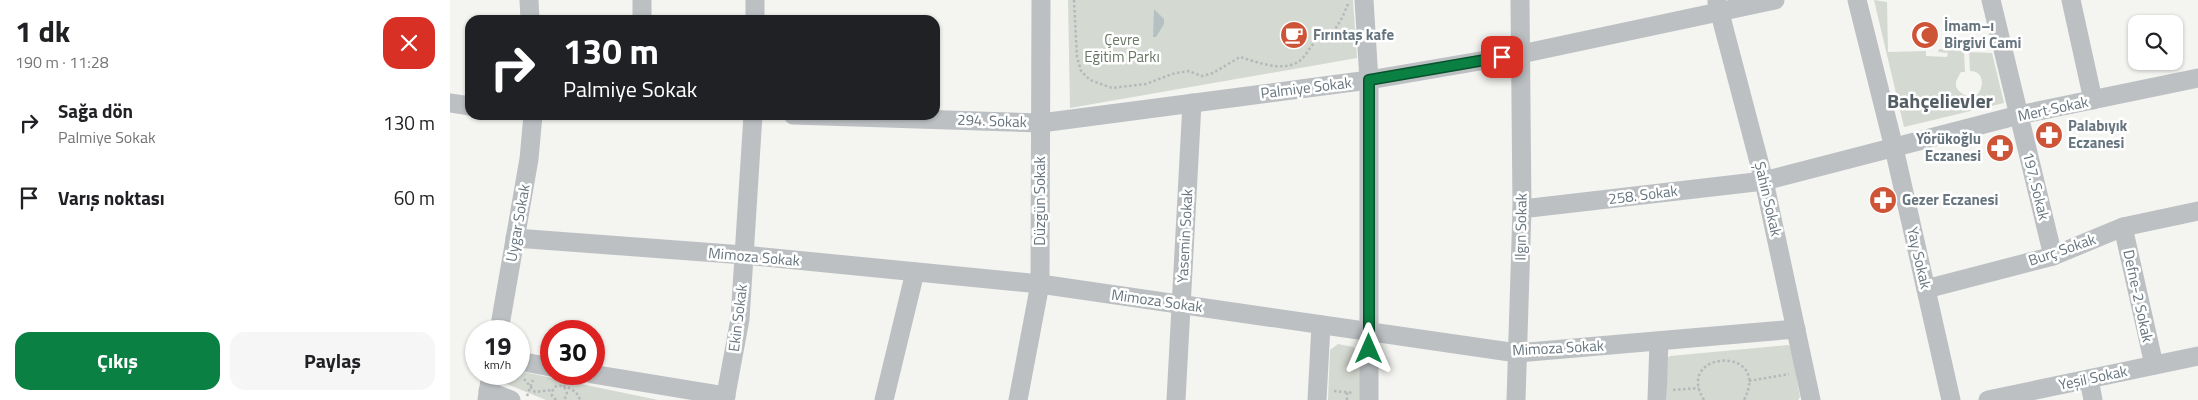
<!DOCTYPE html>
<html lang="tr">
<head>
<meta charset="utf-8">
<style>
	body { margin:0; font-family:"Titillium Web",sans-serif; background:#f6f6f6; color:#202124; height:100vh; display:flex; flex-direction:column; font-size:19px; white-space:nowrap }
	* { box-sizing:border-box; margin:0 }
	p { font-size:16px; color:#757577 }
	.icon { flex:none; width:28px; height:28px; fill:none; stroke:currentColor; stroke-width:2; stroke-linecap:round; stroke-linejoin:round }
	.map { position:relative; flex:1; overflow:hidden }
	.details { display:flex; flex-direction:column; background:#fff; width:450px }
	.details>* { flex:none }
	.top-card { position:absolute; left:15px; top:15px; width:475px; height:105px; border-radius:15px; box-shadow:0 1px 4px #0004; background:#202124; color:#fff; overflow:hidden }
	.controls { position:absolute; left:1678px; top:15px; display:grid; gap:10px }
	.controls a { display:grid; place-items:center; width:55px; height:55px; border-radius:10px; background:#fff; box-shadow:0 1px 4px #0004; font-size:25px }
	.speed { position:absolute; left:15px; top:320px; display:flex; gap:10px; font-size:25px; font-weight:700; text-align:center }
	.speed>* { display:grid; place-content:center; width:65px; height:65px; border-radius:50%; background:#fff; box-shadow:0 1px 4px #0004; line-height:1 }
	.speed small { font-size:12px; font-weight:400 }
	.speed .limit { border:8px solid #d22; background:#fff; color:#111 }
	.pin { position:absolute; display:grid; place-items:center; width:42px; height:42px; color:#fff; margin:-21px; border-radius:10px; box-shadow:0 2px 8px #0006 }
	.me { position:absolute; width:55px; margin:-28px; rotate:0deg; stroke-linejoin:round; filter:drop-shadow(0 0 4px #0008) }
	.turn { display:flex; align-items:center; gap:18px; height:105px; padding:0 15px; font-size:22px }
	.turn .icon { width:65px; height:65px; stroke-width:2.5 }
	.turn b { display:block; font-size:35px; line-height:42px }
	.round { display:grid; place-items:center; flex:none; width:52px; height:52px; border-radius:15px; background:#f6f6f6 }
	.summary { display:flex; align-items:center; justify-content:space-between; height:85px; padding:0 15px }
	h1 { font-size:30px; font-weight:700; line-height:38px }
	.cta { display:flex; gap:10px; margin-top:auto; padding:10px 15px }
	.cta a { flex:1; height:58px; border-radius:15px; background:#0b8043; color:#fff; font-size:20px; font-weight:700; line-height:58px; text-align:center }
	.cta a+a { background:#f6f6f6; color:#202124 }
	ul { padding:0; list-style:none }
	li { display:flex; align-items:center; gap:15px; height:75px; padding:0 15px }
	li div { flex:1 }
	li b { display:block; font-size:19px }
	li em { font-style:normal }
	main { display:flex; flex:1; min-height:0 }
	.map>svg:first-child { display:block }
</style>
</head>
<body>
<main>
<section class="details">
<div class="summary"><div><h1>1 dk</h1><p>190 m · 11:28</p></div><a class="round" style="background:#d93025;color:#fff"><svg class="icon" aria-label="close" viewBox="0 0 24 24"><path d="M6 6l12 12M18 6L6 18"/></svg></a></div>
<ul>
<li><svg class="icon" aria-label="right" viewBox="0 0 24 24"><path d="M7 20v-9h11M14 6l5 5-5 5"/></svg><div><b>Sağa dön</b><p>Palmiye Sokak</p></div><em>130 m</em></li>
<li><svg class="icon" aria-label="arrive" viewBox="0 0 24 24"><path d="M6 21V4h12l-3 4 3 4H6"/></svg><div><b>Varış noktası</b></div><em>60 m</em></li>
</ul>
<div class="cta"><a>Çıkış</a><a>Paylaş</a></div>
</section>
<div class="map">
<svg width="1748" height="400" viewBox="0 0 1748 400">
	<rect width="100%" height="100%" fill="#f4f4f1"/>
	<g fill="#d4d9d1">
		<polygon points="618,0 903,0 907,58 620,108"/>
		<path d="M 1424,0 L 1437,2 L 1438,52 L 1476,51 L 1476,56 L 1497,57 L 1498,53 L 1488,52 L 1489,49 L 1514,51 L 1515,72 L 1511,72 L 1506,81 L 1506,87 C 1512,96 1519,98 1528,94 C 1535,84 1533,71 1520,71 L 1519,52 L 1542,53 L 1554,103 L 1454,127 Z"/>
		<polygon points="888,344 903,347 910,355 910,400 878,400 880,350"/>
		<polygon points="1338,345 1341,347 1350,397 1348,400 1217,400 1216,359 1220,356"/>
		<polygon points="69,371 208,400 96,400 57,384 59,374 69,374"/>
	</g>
	<polygon fill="#b5c0c3" points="704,9 714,19 714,24 706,37 703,37"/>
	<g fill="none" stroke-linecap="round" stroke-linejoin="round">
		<g stroke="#b6b9bb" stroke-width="2.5" stroke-dasharray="2.5 2.5" stroke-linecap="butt">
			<path d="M 624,0 L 627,57 L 631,71 L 640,80 L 662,88 L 696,84 L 722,74 L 738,71 L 752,76 L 763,73 L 790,57 C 807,62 831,72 848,62 C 856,57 859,47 866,41 C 869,39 874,38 877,36 C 888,29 893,16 898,4"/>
			<polyline points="74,379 85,392 102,390"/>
			<polyline points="1299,381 1339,374"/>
			<path d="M 113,386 C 121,388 128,392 130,400"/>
			<polyline points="1223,390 1249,388"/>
			<polyline points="884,391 903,393"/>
			<polyline points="77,396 83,380"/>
			<path d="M 106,400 L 102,396 C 101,377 126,388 113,400"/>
			<polyline points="897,400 897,392"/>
			<path d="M 1254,400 C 1223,350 1323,345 1294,400"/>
		</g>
		<g stroke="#bcc0c3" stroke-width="19">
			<polyline points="79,0 80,20"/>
			<polyline points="192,0 192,20"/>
			<polyline points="914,0 919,80 919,400"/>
			<polyline points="1407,0 1444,148 1501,400"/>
			<polyline points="1541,0 1603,256"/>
			<polyline points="1621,0 1643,100"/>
			<polyline points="1267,2 1314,181 1361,400"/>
			<polyline points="305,20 305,0"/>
			<polyline points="0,103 20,106"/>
			<polyline points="343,115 591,123 919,80 1071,54 1325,0"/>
			<polyline points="1072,209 1314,181 1569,115 1748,78"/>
			<polyline points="1673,227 1704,365"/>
			<polyline points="65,238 294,255 590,284 1067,353 1346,329"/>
			<polyline points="1476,289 1603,256 1673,227 1748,211"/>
			<polyline points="49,331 79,159 83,115"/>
			<polyline points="69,361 101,367"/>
			<polyline points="142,374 276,396"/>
			<polyline points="1639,379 1643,400"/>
			<polyline points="38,391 61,400"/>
			<polyline points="37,400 41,374"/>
			<polyline points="275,400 290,319 303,115"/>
			<polyline points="434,400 465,272"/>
			<polyline points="568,400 590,284 591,0"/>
			<polyline points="726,400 742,103"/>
			<polyline points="867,400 871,325"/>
			<polyline points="1066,400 1072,209 1070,0"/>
			<polyline points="1207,400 1209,341"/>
			<polyline points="1538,400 1748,356"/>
		</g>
	</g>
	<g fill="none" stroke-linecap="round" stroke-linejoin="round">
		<g stroke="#07532c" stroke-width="12">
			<polyline id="route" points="919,349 919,80 1052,57"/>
		</g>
		<use href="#route" stroke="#0b8043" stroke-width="9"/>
	</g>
	<defs>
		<g id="cafe-disc" transform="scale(1.4375)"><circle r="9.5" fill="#ce5438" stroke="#fff"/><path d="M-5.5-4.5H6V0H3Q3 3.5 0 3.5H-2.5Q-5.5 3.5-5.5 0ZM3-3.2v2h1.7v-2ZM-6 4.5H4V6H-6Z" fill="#fff"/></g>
		<g id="mosque-disc" transform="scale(1.4375)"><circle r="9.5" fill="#ce5438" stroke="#fff"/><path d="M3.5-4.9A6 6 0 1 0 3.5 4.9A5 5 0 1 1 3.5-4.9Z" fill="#fff"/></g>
		<g id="pharmacy-disc" transform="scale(1.4375)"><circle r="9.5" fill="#ce5438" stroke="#fff"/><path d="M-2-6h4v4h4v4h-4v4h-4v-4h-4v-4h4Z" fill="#fff"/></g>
	</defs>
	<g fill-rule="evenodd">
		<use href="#cafe-disc" x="844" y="35"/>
		<use href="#mosque-disc" x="1475" y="35"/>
		<use href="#pharmacy-disc" x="1599" y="135"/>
		<use href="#pharmacy-disc" x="1550" y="148"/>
		<use href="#pharmacy-disc" x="1433" y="200"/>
	</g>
	<g text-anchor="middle" stroke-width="5" stroke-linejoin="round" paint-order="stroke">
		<g font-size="15" font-weight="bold" fill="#67757f" stroke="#fff" text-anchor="start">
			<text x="1494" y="31">İmam–ı<tspan x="1494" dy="17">Birgivi Cami</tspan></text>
			<text x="863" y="40">Fırıntaş kafe</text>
			<text x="1618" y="131">Palabıyık<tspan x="1618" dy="17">Eczanesi</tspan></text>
			<text x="1531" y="144" text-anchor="end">Yörükoğlu<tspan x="1531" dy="17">Eczanesi</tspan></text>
			<text x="1452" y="205">Gezer Eczanesi</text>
		</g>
		<g font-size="15" fill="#697765" stroke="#fff">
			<text x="672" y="45">Çevre<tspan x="672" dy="17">Eğitim Parkı</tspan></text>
		</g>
		<g font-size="15" fill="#67757f" stroke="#fff">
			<text transform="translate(856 88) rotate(-7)" y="5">Palmiye Sokak</text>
			<text transform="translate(1603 109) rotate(-12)" y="5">Mert Sokak</text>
			<text transform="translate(542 121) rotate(2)" y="5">294. Sokak</text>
			<text transform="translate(1586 186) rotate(76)" y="5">197. Sokak</text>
			<text transform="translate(1193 195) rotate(-7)" y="5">258. Sokak</text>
			<text transform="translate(1318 199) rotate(77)" y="5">Şahin Sokak</text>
			<text transform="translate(590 201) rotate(-90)" y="5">Düzgün Sokak</text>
			<text transform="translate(68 223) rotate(-80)" y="5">Uygar Sokak</text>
			<text transform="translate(1071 227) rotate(-89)" y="5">Ilgın Sokak</text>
			<text transform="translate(735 236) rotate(-87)" y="5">Yasemin Sokak</text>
			<text transform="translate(1612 250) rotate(-19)" y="5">Burç Sokak</text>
			<text transform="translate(304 257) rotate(5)" y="5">Mimoza Sokak</text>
			<text transform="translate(1469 258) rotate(77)" y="5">Yay Sokak</text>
			<text transform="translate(1688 296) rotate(78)" y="5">Defne-2 Sokak</text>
			<text transform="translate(707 301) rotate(8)" y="5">Mimoza Sokak</text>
			<text transform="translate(288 318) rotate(-83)" y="5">Ekin Sokak</text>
			<text transform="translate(1108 348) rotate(-3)" y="5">Mimoza Sokak</text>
			<text transform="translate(1643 378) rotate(-12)" y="5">Yeşil Sokak</text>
		</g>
		<g font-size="20" font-weight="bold" fill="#545e65" stroke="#fff">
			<text x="1490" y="108">Bahçelievler</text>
		</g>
	</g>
</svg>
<div class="controls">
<a><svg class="icon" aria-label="search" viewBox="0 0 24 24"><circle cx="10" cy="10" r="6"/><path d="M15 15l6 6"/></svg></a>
</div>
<div class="speed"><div>19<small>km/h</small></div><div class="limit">30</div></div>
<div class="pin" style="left:1052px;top:57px;background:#d93025"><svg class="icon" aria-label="arrive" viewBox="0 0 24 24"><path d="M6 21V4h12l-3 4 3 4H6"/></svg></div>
<svg class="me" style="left:919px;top:349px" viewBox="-20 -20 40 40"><path d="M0-17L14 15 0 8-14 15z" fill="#0b8043" stroke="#fff" stroke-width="4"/></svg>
<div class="top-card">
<div class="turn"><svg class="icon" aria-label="right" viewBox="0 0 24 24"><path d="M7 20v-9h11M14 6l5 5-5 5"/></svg><div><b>130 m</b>Palmiye Sokak</div></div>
</div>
</div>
</main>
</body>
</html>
